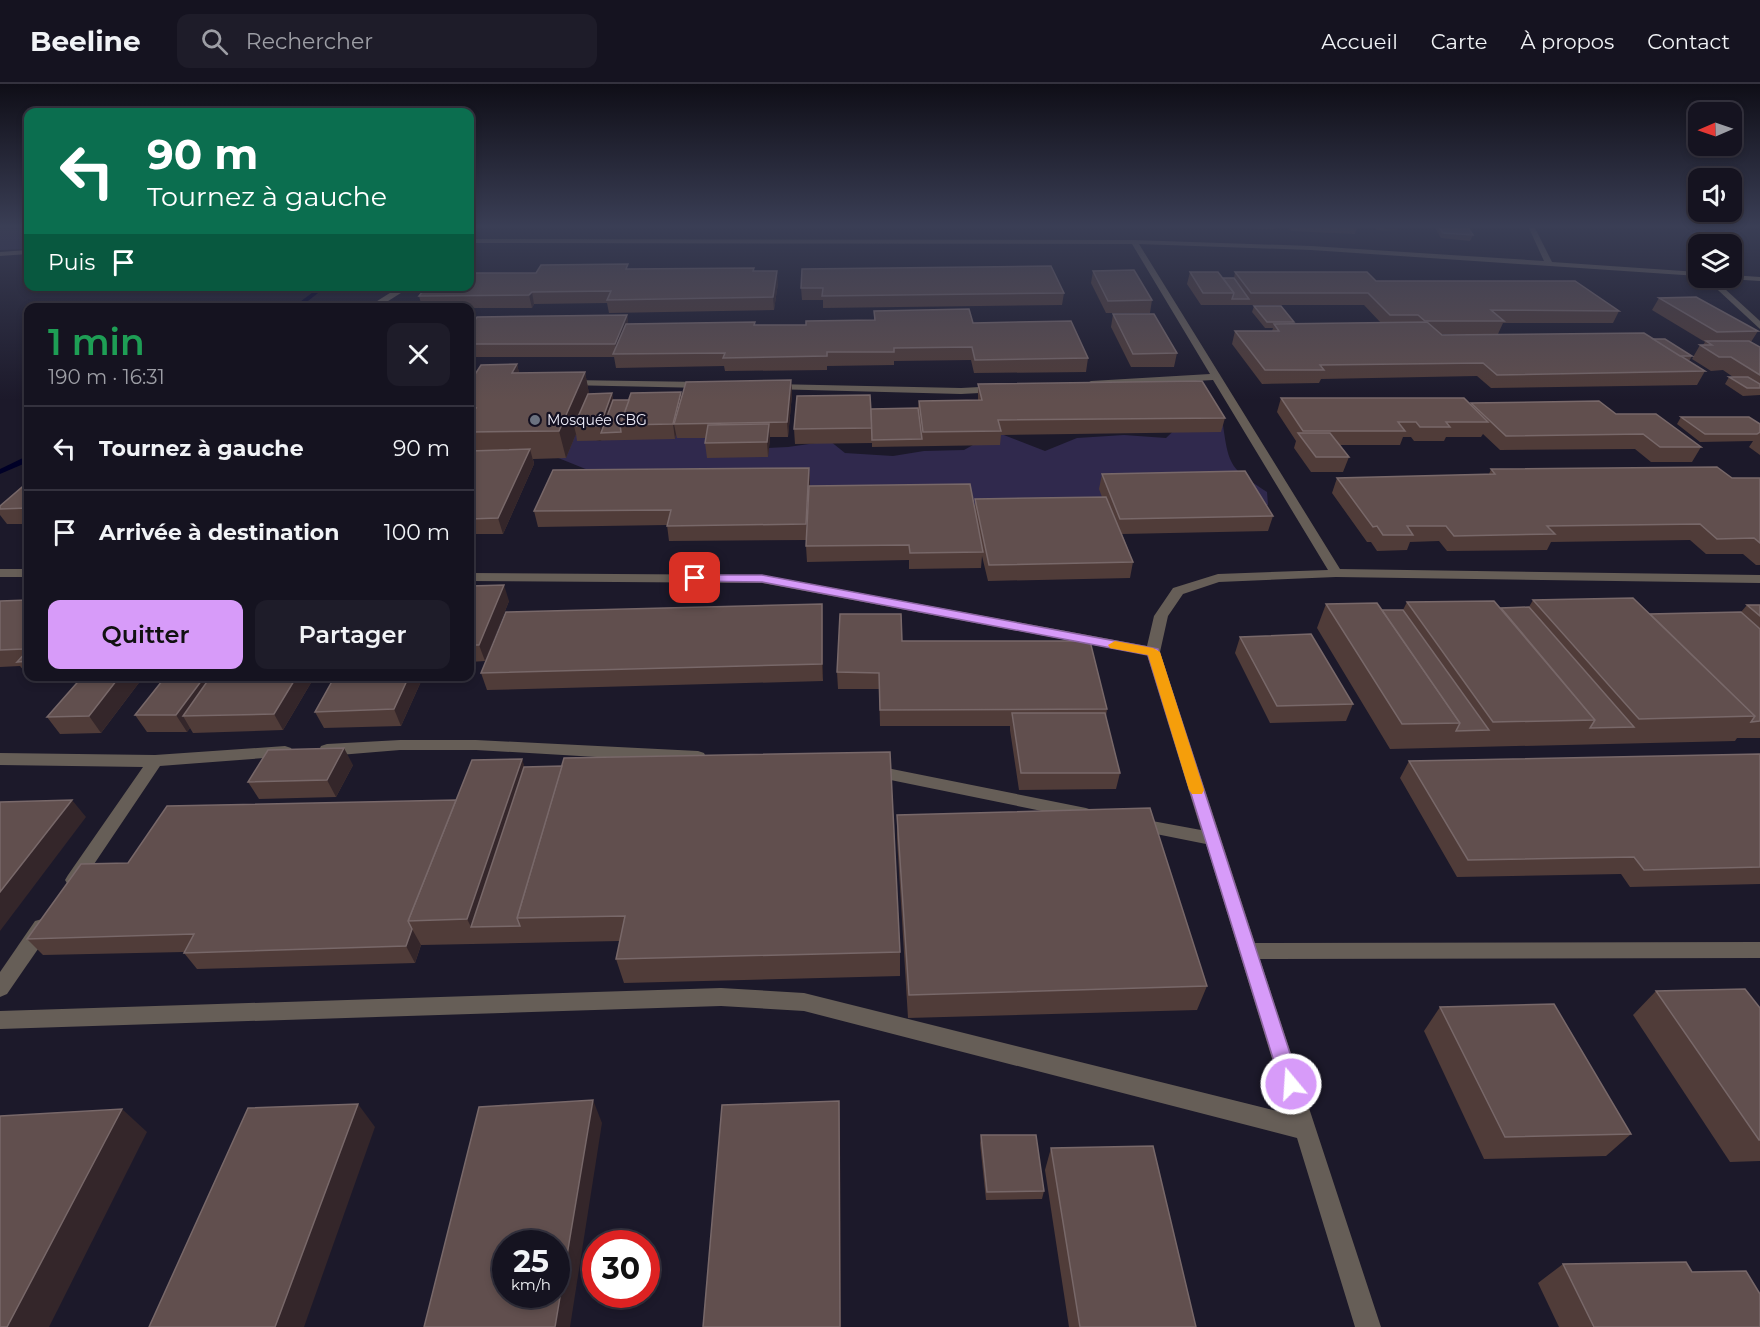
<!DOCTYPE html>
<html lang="fr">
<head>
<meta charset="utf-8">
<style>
	body { margin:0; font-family:Montserrat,sans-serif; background:#1e1c29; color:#f1f3f6; height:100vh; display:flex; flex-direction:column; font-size:22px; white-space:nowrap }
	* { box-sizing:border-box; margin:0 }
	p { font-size:20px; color:#9d9ea5 }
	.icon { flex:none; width:33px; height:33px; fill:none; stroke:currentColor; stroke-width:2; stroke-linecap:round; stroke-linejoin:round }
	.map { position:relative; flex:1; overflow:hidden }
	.panel { position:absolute; left:24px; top:219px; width:450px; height:378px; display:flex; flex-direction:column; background:#151320; border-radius:12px; box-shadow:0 3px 9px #0003,0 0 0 2px #34323e }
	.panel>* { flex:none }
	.banner { position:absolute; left:24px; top:24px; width:450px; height:183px; border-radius:12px; box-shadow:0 3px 9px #0003,0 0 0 2px #34323e; background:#0b6e4f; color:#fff; overflow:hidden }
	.needle { width:39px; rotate:268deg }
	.buttons { position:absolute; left:1688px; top:18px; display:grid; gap:12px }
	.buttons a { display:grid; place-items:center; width:54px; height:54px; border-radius:12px; background:#151320; box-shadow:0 3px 9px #0003,0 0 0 2px #34323e; font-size:30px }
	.speed { position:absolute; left:492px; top:1146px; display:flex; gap:12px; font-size:30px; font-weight:700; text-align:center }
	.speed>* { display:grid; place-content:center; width:78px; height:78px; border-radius:50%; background:#151320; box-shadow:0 3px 9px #0003,0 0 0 2px #34323e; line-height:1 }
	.speed small { font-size:15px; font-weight:400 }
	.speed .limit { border:9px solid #d22; background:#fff; color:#111 }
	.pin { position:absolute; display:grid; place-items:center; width:51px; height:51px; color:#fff; margin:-26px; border-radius:12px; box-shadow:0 3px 9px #0006 }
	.me { position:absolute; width:66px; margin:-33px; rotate:342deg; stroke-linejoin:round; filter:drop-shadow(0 0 4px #0008) }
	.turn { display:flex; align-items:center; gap:21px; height:126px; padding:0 24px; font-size:27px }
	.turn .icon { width:78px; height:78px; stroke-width:2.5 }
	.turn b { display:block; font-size:42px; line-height:51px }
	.then { display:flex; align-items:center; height:57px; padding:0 24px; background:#0003; gap:12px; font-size:22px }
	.round { display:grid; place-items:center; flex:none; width:63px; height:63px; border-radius:12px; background:#1e1c29 }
	.overview { display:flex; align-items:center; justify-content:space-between; height:102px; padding:0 24px }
	h1 { font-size:36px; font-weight:600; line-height:45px; color:#1e9e55 }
	.button { display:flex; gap:12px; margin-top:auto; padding:12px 24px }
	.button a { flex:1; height:69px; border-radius:12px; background:#d79bf9; color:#111; font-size:24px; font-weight:600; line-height:69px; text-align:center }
	.button a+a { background:#1e1c29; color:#f1f3f6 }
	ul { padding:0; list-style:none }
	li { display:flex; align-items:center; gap:18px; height:84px; padding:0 24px; border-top:2px solid #34323e }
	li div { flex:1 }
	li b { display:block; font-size:22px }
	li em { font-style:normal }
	header { display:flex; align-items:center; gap:36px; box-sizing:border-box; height:84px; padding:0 30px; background:#151320; border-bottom:2px solid #34323e }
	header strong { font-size:28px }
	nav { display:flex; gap:33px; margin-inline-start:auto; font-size:21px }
	.search { width:420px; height:54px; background:#1e1c29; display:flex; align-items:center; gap:15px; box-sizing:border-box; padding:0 21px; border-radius:12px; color:#9d9ea5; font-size:22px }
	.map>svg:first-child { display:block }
</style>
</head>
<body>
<header>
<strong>Beeline</strong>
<div class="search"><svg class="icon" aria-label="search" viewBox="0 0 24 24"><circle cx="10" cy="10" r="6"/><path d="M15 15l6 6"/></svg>Rechercher</div>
<nav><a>Accueil</a><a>Carte</a><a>À propos</a><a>Contact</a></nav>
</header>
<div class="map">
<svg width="1760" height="1243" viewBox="0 0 1760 1243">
	<rect width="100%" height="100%" fill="#1c192a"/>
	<g fill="#30294d">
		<polygon points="0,142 28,142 28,165 0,166"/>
		<path d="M 1187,334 L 1223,341 C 1229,384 1231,384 1267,408 L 1268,421 L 1169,432 L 830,453 L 796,447 L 588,386 L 546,369 L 552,355 L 576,351 L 600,357 L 624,344 L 696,348 L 712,355 L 719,366 L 788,363 L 830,357 L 845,369 L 893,372 L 924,367 L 964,366 L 996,348 L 1045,367 L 1077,354 L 1124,351 L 1166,354 Z"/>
	</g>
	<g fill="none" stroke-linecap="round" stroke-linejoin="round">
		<g fill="#000027" fill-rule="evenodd">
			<polygon points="321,202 327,202 299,224 292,224"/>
			<polygon points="25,373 28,373 28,378 0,390 0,385"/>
		</g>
		<g fill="#665e57" fill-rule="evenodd">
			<polygon points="1528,142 1534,142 1552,178 1698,188 1698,192 1311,166 1139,160 1340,485 1760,491 1760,499 1336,493 1219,498 1183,510 1168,532 1160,568 1255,859 1760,858 1760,874 1260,875 1381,1243 1355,1243 1297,1054 804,927 721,922 0,945 0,927 721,904 804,909 1289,1030 1206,760 1136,746 1130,745 1127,740 1130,735 1136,734 1201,746 1147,571 762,499 470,497 470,489 762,491 1147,562 1154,532 1173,504 1218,490 1328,486 1213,296 1091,303 1086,300 1091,297 1210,290 1132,160 470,159 470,155 1134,156 1311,162 1544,177"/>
			<polygon points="28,166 28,170 0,172 0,168"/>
			<polygon points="1731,191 1760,193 1760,197 1728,195"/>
			<polygon points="1705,194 1713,194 1760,237 1760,245"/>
			<polygon points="401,202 412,202 377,224 366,224"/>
			<polygon points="569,296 704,298 709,301 704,304 566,301 566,297"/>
			<polygon points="773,300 961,304 998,302 1003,305 998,308 961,310 770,305 770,301"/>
			<rect x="0" y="485" width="28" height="8"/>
			<polygon points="400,656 476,656 698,667 704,669 706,673 704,677 698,679 476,666 400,666 327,672 321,670 319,666 321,662 327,660"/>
			<polygon points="285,662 291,664 293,668 291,672 160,682 80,801 74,803 68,801 65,796 68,791 143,683 0,681 0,669 155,671"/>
			<polygon points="872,681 1086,724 1092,726 1094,730 1092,734 1086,736 866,691 864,687 866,683"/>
			<polygon points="42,835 49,837 51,843 49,849 7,910 0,913 0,888 35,837"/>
		</g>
	</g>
	<g fill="#503c39">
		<polygon points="502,142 566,142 565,143 502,143"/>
		<rect x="994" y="142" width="29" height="1"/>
		<polygon points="1161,142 1276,142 1275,145"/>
		<polygon points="1287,142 1357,142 1355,150 1291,147"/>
		<polygon points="1366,142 1401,142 1399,145 1383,147"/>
		<polygon points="1436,142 1469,142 1467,142 1473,151 1470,157 1441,154 1435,144"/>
		<polygon points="754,184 754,187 778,199 774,226 609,229 607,219 534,220 532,224 421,224 422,223 419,212 536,189 629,185"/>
		<polygon points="802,185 1064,209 1062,221 823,224 823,216 802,216 801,204"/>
		<polygon points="1093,187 1152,216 1150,229 1106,229 1091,199"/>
		<polygon points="1190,188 1223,194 1234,194 1235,188 1376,197 1619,227 1613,239 1503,239 1498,250 1440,250 1442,251 1653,255 1692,272 1689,277 1705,287 1697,301 1491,304 1477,292 1321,295 1319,299 1262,300 1232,260 1235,247 1272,247 1273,244 1265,244 1252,228 1254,222 1294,238 1293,240 1381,239 1364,221 1201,221 1187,200"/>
		<polygon points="1659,214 1758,247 1751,258 1760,263 1760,311 1743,312 1725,300 1729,293 1733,293 1723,286 1711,287 1692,275 1700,261 1703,261 1705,258 1652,226"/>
		<polygon points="874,227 973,239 1088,274 1086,288 974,289 971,276 894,277 894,281 827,282 827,286 725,287 724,282 616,284 614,273 470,273 470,242 627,231 628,240 755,238 755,241 806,241 874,236"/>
		<polygon points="1113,230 1177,269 1174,283 1131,283 1111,243"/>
		<polygon points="517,280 519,289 585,288 589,310 612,309 613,316 629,316 681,308 682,314 791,296 792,310 788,353 770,353 768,373 707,374 705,359 706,354 677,354 676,350 675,355 577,357 576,350 566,374 533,375 534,380 503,450 470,450 470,298"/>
		<polygon points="978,300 1225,334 1221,348 1001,351 1000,361 872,363 872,357 872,359 795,360 794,345 871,325 918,324 919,317 978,316"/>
		<polygon points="1281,314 1470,321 1471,319 1616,330 1701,363 1692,378 1651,378 1635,365 1500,366 1483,350 1481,353 1446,353 1444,357 1414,357 1411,353 1403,353 1400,361 1340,361 1349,373 1343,388 1311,388 1294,364 1296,357 1277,328"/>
		<polygon points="1681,333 1760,340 1760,371 1749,363 1753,357 1700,358 1677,340"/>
		<polygon points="809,384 810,399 807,456 669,457 667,441 538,443 534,427"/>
		<polygon points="1491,385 1732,394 1760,394 1760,481 1756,481 1743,470 1706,470 1690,456 1551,458 1547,466 1447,467 1439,457 1410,458 1407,466 1377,467 1371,458 1367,458 1332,409 1337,394 1489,390"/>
		<polygon points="1102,390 1273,432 1268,447 1122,450 1133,478 1130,494 988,497 982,472 981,484 909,485 909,476 807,478 806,462 975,425 975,415 1102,413 1099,405"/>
		<polygon points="28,398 28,440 7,440 0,431 0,422"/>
		<polygon points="470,502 509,517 485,577 470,578"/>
		<polygon points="28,516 28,592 144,592 101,649 60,650 47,633 82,593 30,594 20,582 0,583 0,517"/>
		<polygon points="1533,516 1650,530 1741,528 1747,521 1760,521 1760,654 1737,654 1735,657 1390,665 1317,544 1326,520 1382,526 1403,526 1407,518 1501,524 1529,523"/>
		<polygon points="822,520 823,597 487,606 481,589"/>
		<polygon points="1240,553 1353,620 1346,637 1270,639 1235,569"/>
		<polygon points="902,557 1107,625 1106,633 1120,689 1116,705 1019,706 1010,646 1010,642 880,642 879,605 838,605 837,588"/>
		<polygon points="166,592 315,592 283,646 193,649 190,644 187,648 147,648 135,631"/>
		<polygon points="335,592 423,592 423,593 401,642 324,644 315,628"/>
		<polygon points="1760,670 1760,800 1630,803 1621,790 1457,793 1400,694 1409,677"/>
		<polygon points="522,675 524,683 900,868 900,892 624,899 616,875 620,857 421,861 415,879 197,885 184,869 184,868 43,871 27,855 128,779 456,716"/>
		<polygon points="353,681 336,713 259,715 248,698"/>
		<polygon points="897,731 1207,902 1197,926 908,934 897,755"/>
		<polygon points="1656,907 1760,924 1760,1077 1730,1078 1633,931"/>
		<polygon points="1440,923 1631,1050 1606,1072 1484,1075 1424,947"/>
		<polygon points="981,1051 1044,1107 1042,1115 986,1116 980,1059"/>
		<polygon points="1051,1064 1196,1243 1069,1243 1045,1086"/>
		<polygon points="1563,1180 1692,1188 1760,1243 1559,1243 1538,1199"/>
	</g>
	<g fill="#34262a">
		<polygon points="1385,142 1400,142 1399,145 1383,147"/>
		<polygon points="777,187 778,199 774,226 773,213"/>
		<polygon points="532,208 534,220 532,224 529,211"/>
		<polygon points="627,231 629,244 617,270 615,260"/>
		<polygon points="517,280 523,306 512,289"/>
		<polygon points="585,288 590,314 574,342 576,350 566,374 559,347"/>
		<polygon points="791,296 792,310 788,353 787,338"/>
		<polygon points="681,308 683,322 674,340 676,350 675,355 673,340"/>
		<polygon points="612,309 615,323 601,349 600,342"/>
		<polygon points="769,340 770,355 768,373 767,358"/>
		<polygon points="530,365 534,380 503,450 498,434"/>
		<polygon points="809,384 810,399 807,456 806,440"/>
		<polygon points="504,501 509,517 485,577 479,561"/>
		<polygon points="822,520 823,537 823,597 822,580"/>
		<polygon points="28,559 28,573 23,565"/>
		<polygon points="120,592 144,592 101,649 89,632"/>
		<polygon points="205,592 227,592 183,632 190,644 187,648 176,631"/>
		<polygon points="297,592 315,592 283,646 274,630"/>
		<polygon points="409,592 423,593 401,642 394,625"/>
		<polygon points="344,664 353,681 336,713 327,696"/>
		<polygon points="522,675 530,700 471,843 467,835"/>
		<polygon points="72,716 86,733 0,847 0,808"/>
		<polygon points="412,845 421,861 415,879 406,862"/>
		<polygon points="593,1016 602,1039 570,1243 555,1243"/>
		<polygon points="839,1017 840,1040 841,1243 840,1243"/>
		<polygon points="358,1020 375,1043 304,1243 275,1243"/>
		<polygon points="122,1025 147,1048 49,1243 7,1243"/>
	</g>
	<g fill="#614f4e" stroke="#786869" stroke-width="1.5" fill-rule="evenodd">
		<polygon points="1438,142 1467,142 1473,151 1443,149"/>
		<polygon points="628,180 626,185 754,184 753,187 777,187 773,213 607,216 611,207 532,208 529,211 419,212 427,202 470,202 470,189 536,189 541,181"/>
		<polygon points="1051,182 1064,209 822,212 823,204 801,204 802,185"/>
		<polygon points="1134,186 1152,216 1108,217 1093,187"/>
		<polygon points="1190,188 1218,188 1234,209 1203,209"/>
		<polygon points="1235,188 1367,188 1376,197 1575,197 1619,227 1491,226 1504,237 1425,237 1418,231 1390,231 1368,209 1251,209"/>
		<polygon points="1223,194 1234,194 1249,215 1232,215 1234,209"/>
		<polygon points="1696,213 1758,247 1717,248 1659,214"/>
		<polygon points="425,219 451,219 448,224 421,224"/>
		<polygon points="1254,222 1281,222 1294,238 1267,238"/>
		<polygon points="969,225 973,239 1071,237 1088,274 975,276 972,263 894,264 894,268 827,268 827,272 723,274 725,269 613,270 626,240 755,238 754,241 806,241 806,237 875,236 874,227"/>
		<polygon points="1113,230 1154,230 1177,269 1133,270"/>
		<polygon points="627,231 615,260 470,260 470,242 471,242 477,233"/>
		<polygon points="1427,238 1442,251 1644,249 1705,287 1497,291 1483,279 1320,281 1324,286 1265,286 1235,247 1279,247 1274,240"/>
		<polygon points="1653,255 1665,255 1692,272 1680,272"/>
		<polygon points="1706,257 1749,257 1760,263 1760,291 1731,273 1719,273 1700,261 1712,261"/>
		<polygon points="517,280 512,289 585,288 559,347 470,348 470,334 476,324 470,324 470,298 481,281"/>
		<polygon points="1729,293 1748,293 1760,300 1760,304 1747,304"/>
		<polygon points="791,296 787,338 674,340 686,298"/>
		<polygon points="1202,297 1225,334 998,336 1001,347 923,348 919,317 982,316 978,300"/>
		<polygon points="681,308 673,340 620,341 631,309"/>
		<polygon points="612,309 600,342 574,342 588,310"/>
		<polygon points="870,311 872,344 794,345 797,312"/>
		<polygon points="1281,314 1464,314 1488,338 1446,338 1450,343 1420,343 1416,338 1398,338 1405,347 1303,347"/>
		<polygon points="613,316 629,316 620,341 621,348 601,349"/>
		<polygon points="1599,317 1616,330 1656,330 1701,363 1660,363 1643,350 1506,352 1471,319"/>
		<polygon points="918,324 922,355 872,356 871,325"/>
		<polygon points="1681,333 1749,333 1760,340 1760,348 1757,350 1705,350"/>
		<polygon points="769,340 767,358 705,359 708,341"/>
		<polygon points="1298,349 1330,349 1349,373 1316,373"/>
		<polygon points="530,365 498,434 470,435 470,367"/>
		<polygon points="1717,383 1732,394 1760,394 1760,459 1754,454 1717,455 1700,440 1547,442 1555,450 1454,452 1446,442 1407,442 1413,451 1383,451 1377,442 1373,443 1337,394 1495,390 1491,385"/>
		<polygon points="809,384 806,440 667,442 671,426 534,427 553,386"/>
		<polygon points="1245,387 1273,432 1120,435 1102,390"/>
		<polygon points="28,398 28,424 0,425 0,422"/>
		<polygon points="970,400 983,468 910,469 909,461 806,462 809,402"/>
		<polygon points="1106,413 1133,478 989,481 975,415"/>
		<polygon points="504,501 479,561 470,561 470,502"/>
		<polygon points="1633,514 1755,632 1639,635 1533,516"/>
		<polygon points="28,516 28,559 23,565 0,566 0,517"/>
		<polygon points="1494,517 1595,636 1493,638 1407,518"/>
		<polygon points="1377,519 1460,639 1402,640 1326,520"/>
		<polygon points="822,520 822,580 481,589 506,528"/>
		<polygon points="1747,521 1760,521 1760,532"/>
		<polygon points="1529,523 1634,643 1590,644 1595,636 1501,524"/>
		<polygon points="1382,526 1403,526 1489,646 1456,647 1460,639"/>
		<polygon points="1741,528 1760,545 1760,637 1751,638 1755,632 1650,530"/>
		<polygon points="840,530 901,530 902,557 1090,557 1107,625 880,626 879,589 837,588"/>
		<polygon points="1311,550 1353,620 1277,622 1240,553"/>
		<polygon points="28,566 28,577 17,578"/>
		<polygon points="83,592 120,592 89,632 47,633"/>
		<polygon points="166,592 205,592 176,631 135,631"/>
		<polygon points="211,592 297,592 274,630 183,632"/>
		<polygon points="335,592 409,592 394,625 315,628"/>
		<polygon points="1012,629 1105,629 1120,689 1021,689"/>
		<polygon points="344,664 327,696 248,698 268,666"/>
		<polygon points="890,668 900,868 616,875 625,832 517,834 564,674"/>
		<polygon points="1760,670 1760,783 1644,786 1634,773 1468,776 1409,677"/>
		<polygon points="522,675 467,835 408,837 472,676"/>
		<polygon points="562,682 517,834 520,842 471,843 524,683"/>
		<polygon points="72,716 0,808 0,718"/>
		<polygon points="456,716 408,837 412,845 406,862 184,869 194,850 27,855 81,780 128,779 167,722"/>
		<polygon points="1150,724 1207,902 909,911 897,731"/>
		<polygon points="1745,905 1760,924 1760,1056 1759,1056 1656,907"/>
		<polygon points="1554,920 1631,1050 1505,1053 1440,923"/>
		<path d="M 593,1016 L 555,1243 L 424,1243 L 479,1023 ZM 506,1160 L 556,1160 L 556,1210 L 506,1210 Z"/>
		<polygon points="839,1017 840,1243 703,1243 722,1021"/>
		<polygon points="358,1020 275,1243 149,1243 248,1024"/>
		<polygon points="122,1025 7,1243 0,1243 0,1032"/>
		<polygon points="981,1051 1036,1051 1044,1107 987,1108"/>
		<polygon points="1153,1062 1196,1243 1080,1243 1051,1064"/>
		<polygon points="1686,1178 1692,1188 1746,1187 1760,1210 1760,1243 1594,1243 1563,1180"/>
	</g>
	<linearGradient id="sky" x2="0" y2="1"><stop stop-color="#0f0e17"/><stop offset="0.45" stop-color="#3a3e55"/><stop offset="1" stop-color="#3a3e55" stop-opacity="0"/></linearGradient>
	<rect width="1760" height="316" fill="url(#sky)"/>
	<polygon fill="#d79bf9" stroke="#8c65a2" stroke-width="1.5" points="695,491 762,491 1158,565 1300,1000 1298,1007 1291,1010 1284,1007 1281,1000 1148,571 762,498 691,497 689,494"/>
	<polygon fill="#f59e0b" points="1115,557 1153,564 1160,568 1204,706 1202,710 1192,710 1189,706 1148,571 1110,564 1108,561"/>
	<circle fill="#6b7280" stroke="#131021" stroke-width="2" cx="535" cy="336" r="6"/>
	<g text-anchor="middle" stroke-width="4.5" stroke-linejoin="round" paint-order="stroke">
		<g font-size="14" fill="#f0effb" stroke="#131021" text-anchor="start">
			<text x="547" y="341">Mosquée CBG</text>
		</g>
	</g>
</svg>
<div class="buttons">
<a><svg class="needle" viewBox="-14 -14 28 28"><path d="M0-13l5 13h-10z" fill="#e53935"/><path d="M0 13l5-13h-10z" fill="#9d9ea5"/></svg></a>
<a><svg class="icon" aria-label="sound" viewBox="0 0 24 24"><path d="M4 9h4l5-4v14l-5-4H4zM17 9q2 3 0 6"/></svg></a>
<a><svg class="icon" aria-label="layers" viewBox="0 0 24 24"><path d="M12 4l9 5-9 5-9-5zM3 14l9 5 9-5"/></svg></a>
</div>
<div class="speed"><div>25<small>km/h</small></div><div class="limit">30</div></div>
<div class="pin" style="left:695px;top:494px;background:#d93025"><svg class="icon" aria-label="arrive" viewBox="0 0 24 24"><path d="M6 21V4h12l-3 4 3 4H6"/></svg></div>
<svg class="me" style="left:1291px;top:1000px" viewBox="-20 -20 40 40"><circle r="17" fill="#d79bf9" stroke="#fff" stroke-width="3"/><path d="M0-11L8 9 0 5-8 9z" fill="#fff"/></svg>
<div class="banner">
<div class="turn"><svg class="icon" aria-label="left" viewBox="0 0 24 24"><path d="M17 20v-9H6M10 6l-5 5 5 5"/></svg><div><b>90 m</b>Tournez à gauche</div></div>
<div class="then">Puis<svg class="icon" aria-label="arrive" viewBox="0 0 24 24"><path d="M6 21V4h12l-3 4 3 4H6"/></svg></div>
</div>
<section class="panel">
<div class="overview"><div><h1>1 min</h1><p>190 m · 16:31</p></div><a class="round"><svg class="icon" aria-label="close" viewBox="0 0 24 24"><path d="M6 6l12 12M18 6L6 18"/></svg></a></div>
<ul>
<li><svg class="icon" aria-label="left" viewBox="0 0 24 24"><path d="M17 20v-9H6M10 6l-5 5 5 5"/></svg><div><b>Tournez à gauche</b></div><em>90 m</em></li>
<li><svg class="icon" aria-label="arrive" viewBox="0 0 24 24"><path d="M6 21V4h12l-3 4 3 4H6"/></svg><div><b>Arrivée à destination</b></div><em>100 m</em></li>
</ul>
<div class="button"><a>Quitter</a><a>Partager</a></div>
</section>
</div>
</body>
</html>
